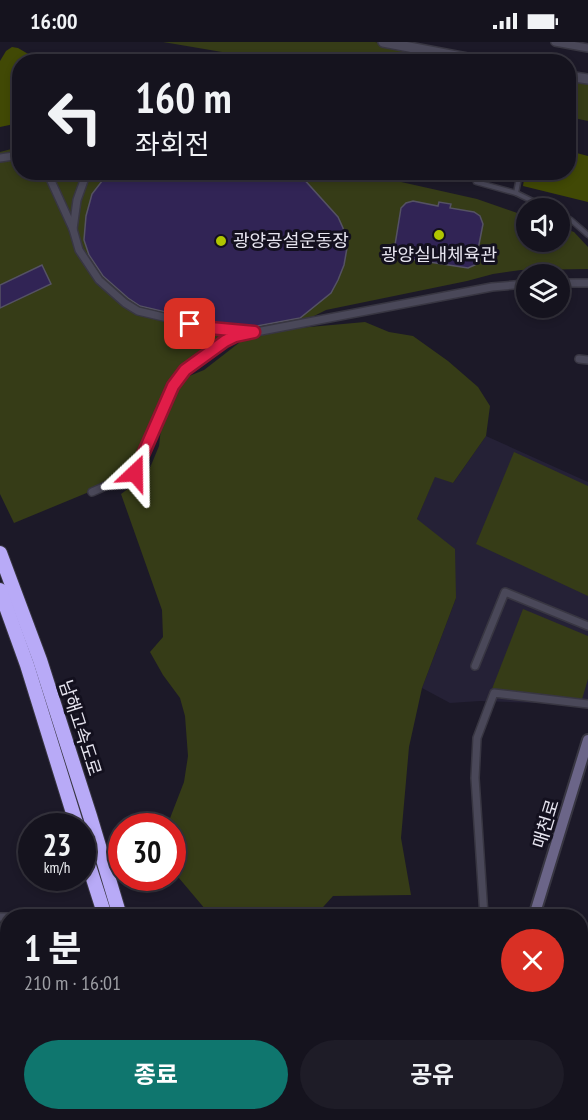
<!DOCTYPE html>
<html lang="ko">
<head>
<meta charset="utf-8">
<style>
	body { margin:0; font-family:"PT Sans Narrow","Noto Sans KR",sans-serif; background:#1e1c27; color:#f1f3f6; height:100vh; display:flex; flex-direction:column; font-size:22px; white-space:nowrap }
	* { box-sizing:border-box; margin:0 }
	p { font-size:20px; color:#9d9ea4 }
	.icon { flex:none; width:33px; height:33px; fill:none; stroke:currentColor; stroke-width:2; stroke-linecap:round; stroke-linejoin:round }
	.map { position:relative; flex:1; overflow:hidden }
	.side { position:absolute; left:0px; top:867px; width:588px; height:212px; display:flex; flex-direction:column; background:#15131e; border-radius:24px 24px 0 0; box-shadow:0 3px 9px #0003,0 0 0 2px #34323c }
	.side>* { flex:none }
	.hud { position:absolute; left:12px; top:12px; width:564px; height:126px; border-radius:24px; box-shadow:0 3px 9px #0003,0 0 0 2px #34323c; background:#15131e; color:#f1f3f6; overflow:hidden }
	.tools { position:absolute; left:516px; top:156px; display:grid; gap:12px }
	.tools a { display:grid; place-items:center; width:54px; height:54px; border-radius:50%; background:#15131e; box-shadow:0 3px 9px #0003,0 0 0 2px #34323c; font-size:30px }
	.speed { position:absolute; left:18px; top:771px; display:flex; gap:12px; font-size:30px; font-weight:700; text-align:center }
	.speed>* { display:grid; place-content:center; width:78px; height:78px; border-radius:50%; background:#15131e; box-shadow:0 3px 9px #0003,0 0 0 2px #34323c; line-height:1 }
	.speed small { font-size:15px; font-weight:400 }
	.speed .limit { border:9px solid #d22; background:#fff; color:#111 }
	.pin { position:absolute; display:grid; place-items:center; width:51px; height:51px; color:#fff; margin:-26px; border-radius:12px; box-shadow:0 3px 9px #0006 }
	.me { position:absolute; width:66px; margin:-33px; rotate:23deg; stroke-linejoin:round; filter:drop-shadow(0 0 4px #0008) }
	.turn { display:flex; align-items:center; gap:21px; height:126px; padding:0 24px; font-size:27px }
	.turn .icon { width:78px; height:78px; stroke-width:2.5 }
	.turn b { display:block; font-size:42px; line-height:51px }
	.round { display:grid; place-items:center; flex:none; width:63px; height:63px; border-radius:32px; background:#1e1c27 }
	.headline { display:flex; align-items:center; justify-content:space-between; height:102px; padding:0 24px }
	h1 { font-size:36px; font-weight:700; line-height:45px }
	.primary-button { display:flex; gap:12px; margin-top:auto; padding:12px 24px }
	.primary-button a { flex:1; height:69px; border-radius:36px; background:#0f766e; color:#fff; font-size:24px; font-weight:700; line-height:69px; text-align:center }
	.primary-button a+a { background:#1e1c27; color:#f1f3f6 }
	.status { display:flex; justify-content:space-between; align-items:center; height:42px; padding:0 30px; background:#15131e; direction:ltr }
	.status svg { height:16px; fill:currentColor }
	.map>svg:first-child { display:block }
</style>
</head>
<body>
<div class="status"><b>16:00</b><svg viewBox="0 0 49 12"><path d="M0 12V9h3v3zM5 12V6h3v6zM10 12V3h3v9zM15 12V0h3v12zM26 1h20v11H26zM47 4h2v5h-2z"/></svg></div>
<div class="map">
<svg width="588" height="1078" viewBox="0 0 588 1078">
	<rect width="100%" height="100%" fill="#1c1928"/>
	<polygon fill="#252136" points="486,394 588,440 588,663 480,659 450,661 422,646 456,556 417,477 435,434 453,441"/>
	<g fill="#363c17">
		<polygon points="163,0 375,0 478,19 275,19"/>
		<polygon points="568,37 588,40 588,79 569,75"/>
		<polygon points="19,105 20,130 361,131 477,157 526,174 526,200 560,200 560,185 574,190 588,205 588,227 521,228 493,232 467,239 326,268 298,282 246,288 183,322 169,353 177,339 204,328 253,290 365,280 389,290 413,294 448,319 478,345 490,364 486,394 453,441 435,435 417,477 455,507 456,556 422,646 409,705 401,796 411,853 333,854 315,874 211,874 173,829 172,784 167,784 184,740 188,714 185,674 180,656 163,633 150,610 163,595 162,568 121,452 147,433 159,404 163,369 135,431 14,481 0,452 0,110"/>
		<polygon points="514,410 588,444 588,554 476,502"/>
		<polygon points="523,567 588,594 588,637 580,664 490,652"/>
		<polygon points="0,908 8,909 8,1071 60,1071 60,1075 63,1078 0,1078"/>
	</g>
	<g fill="#414905">
		<polygon points="12,5 18,6 30,13 92,19 20,20 19,81 0,85 0,19 6,9"/>
		<polygon points="569,109 588,114 588,160 523,144 525,131 568,130"/>
		<polygon points="588,961 588,1075 587,1078 518,1078 523,1071 580,1071 581,975"/>
	</g>
	<g fill="#312455" stroke="#555264" stroke-width="1.5">
		<polygon points="109,130 283,130 301,134 338,175 343,186 347,206 344,223 338,238 331,251 300,276 257,284 208,280 140,264 128,256 103,234 89,213 84,198 86,174 92,152"/>
		<polygon points="413,159 438,164 439,160 451,162 450,166 474,170 480,174 483,182 475,223 468,226 403,216 398,213 395,203 401,166 406,161"/>
		<polygon points="42,223 51,242 0,266 0,243"/>
	</g>
	<g fill="none" stroke-linecap="round" stroke-linejoin="round">
		<g stroke="#383642" stroke-width="7">
			<g id="service">
				<polyline points="411,20 412,7"/>
				<polyline points="520,130 516,151 547,166"/>
				<polyline points="476,140 516,151"/>
				<polyline points="560,172 571,178 588,193"/>
			</g>
		</g>
		<g stroke="#383642" stroke-width="10">
			<g id="minor">
				<polyline points="555,0 588,6"/>
				<polyline points="0,116 20,113"/>
				<polyline points="47,130 73,187"/>
				<polyline points="87,130 77,158 73,187 79,208 99,238 125,261 138,269 210,286 245,289"/>
				<polyline points="560,241 588,241"/>
				<polyline points="579,317 588,318"/>
				<polyline points="92,450 135,431 173,344 185,328 225,299 235,294 492,245 526,242"/>
				<polyline points="475,624 505,550 588,584"/>
				<polyline points="484,874 475,736 477,696 494,651 588,662"/>
				<polyline points="0,875 8,875"/>
				<polyline points="148,1071 151,1078"/>
			</g>
		</g>
		<g stroke="#383642" stroke-width="12">
			<g id="tertiary">
				<polyline points="383,0 488,20"/>
				<polyline points="568,34 588,37"/>
			</g>
		</g>
		<g stroke="#383642" stroke-width="14">
			<g id="secondary">
				<polyline points="534,874 588,698"/>
				<polyline points="449,1078 456,1071"/>
			</g>
		</g>
		<g stroke="#383642" stroke-width="16">
			<g id="motorway">
				<polyline points="0,511 40,618 90,774 120,874"/>
				<polyline points="0,548 27,623 77,784"/>
				<polyline points="82,802 105,874"/>
				<polyline points="165,1071 167,1078"/>
				<polyline points="180,1071 182,1078"/>
			</g>
		</g>
		<use href="#service" stroke="#4a4859" stroke-width="4"/>
		<use href="#minor" stroke="#4a4859" stroke-width="7"/>
		<use href="#tertiary" stroke="#4a4859" stroke-width="9"/>
		<use href="#secondary" stroke="#6b6588" stroke-width="10"/>
		<use href="#motorway" stroke="#b8aaf7" stroke-width="14"/>
	</g>
	<g fill="none" stroke-linecap="round" stroke-linejoin="round">
		<g stroke="#92132f" stroke-width="15">
			<polyline id="route" points="135,431 173,344 185,328 225,299 235,294 254,290 210,286 190,282"/>
		</g>
		<use href="#route" stroke="#e11d48" stroke-width="10"/>
	</g>
	<g fill="#b0c500" stroke="#13101e" stroke-width="2">
		<circle cx="439" cy="193" r="6"/>
		<circle cx="221" cy="199" r="6"/>
	</g>
	<g text-anchor="middle" stroke-width="6" stroke-linejoin="round" paint-order="stroke">
		<g font-size="18" fill="#e7e5f0" stroke="#13101e" text-anchor="start">
			<text x="233" y="205">광양공설운동장</text>
			<text x="439" y="219" text-anchor="middle">광양실내체육관</text>
		</g>
		<g font-size="18" fill="#e7e5f0" stroke="#13101e">
			<text transform="translate(80 686) rotate(72)" y="6">남해고속도로</text>
			<text transform="translate(546 782) rotate(-73)" y="6">매천로</text>
		</g>
	</g>
</svg>
<div class="tools">
<a><svg class="icon" aria-label="sound" viewBox="0 0 24 24"><path d="M4 9h4l5-4v14l-5-4H4zM17 9q2 3 0 6"/></svg></a>
<a><svg class="icon" aria-label="layers" viewBox="0 0 24 24"><path d="M12 4l9 5-9 5-9-5zM3 14l9 5 9-5"/></svg></a>
</div>
<div class="speed"><div>23<small>km/h</small></div><div class="limit">30</div></div>
<div class="pin" style="left:190px;top:282px;background:#d93025"><svg class="icon" aria-label="arrive" viewBox="0 0 24 24"><path d="M6 21V4h12l-3 4 3 4H6"/></svg></div>
<svg class="me" style="left:135px;top:431px" viewBox="-20 -20 40 40"><path d="M0-17L14 15 0 8-14 15z" fill="#e11d48" stroke="#fff" stroke-width="4"/></svg>
<div class="hud">
<div class="turn"><svg class="icon" aria-label="left" viewBox="0 0 24 24"><path d="M17 20v-9H6M10 6l-5 5 5 5"/></svg><div><b>160 m</b>좌회전</div></div>
</div>
<section class="side">
<div class="headline"><div><h1>1 분</h1><p>210 m · 16:01</p></div><a class="round" style="background:#d93025;color:#fff"><svg class="icon" aria-label="close" viewBox="0 0 24 24"><path d="M6 6l12 12M18 6L6 18"/></svg></a></div>
<div class="primary-button"><a>종료</a><a>공유</a></div>
</section>
</div>
</body>
</html>
